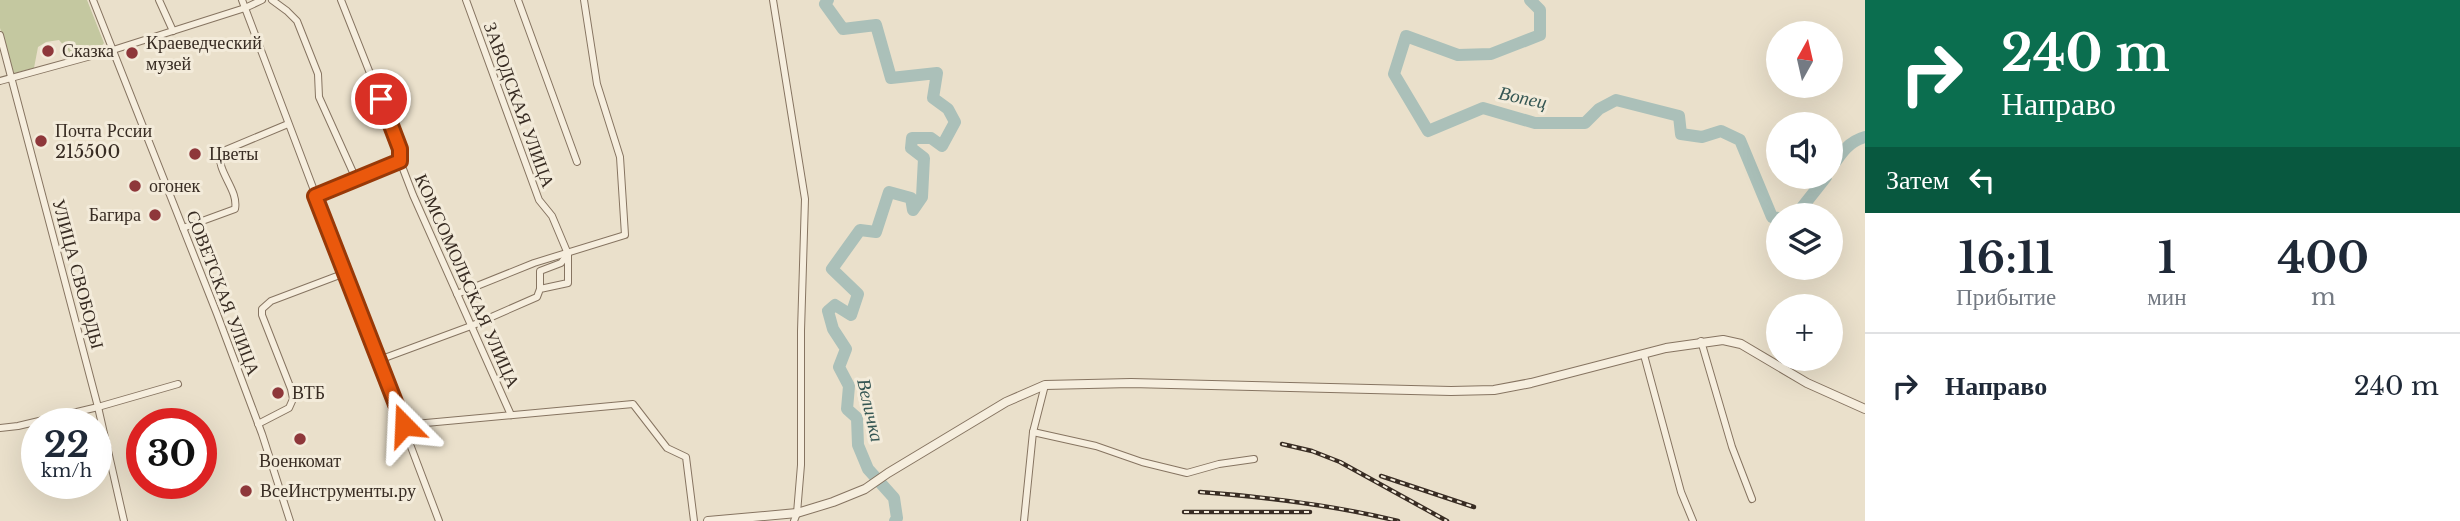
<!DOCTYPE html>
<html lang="ru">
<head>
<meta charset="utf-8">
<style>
	body { margin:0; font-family:"Libre Baskerville",serif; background:#f6f6f7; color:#1f2937; height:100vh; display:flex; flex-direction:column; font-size:26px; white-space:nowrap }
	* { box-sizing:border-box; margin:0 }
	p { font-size:23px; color:#747a83 }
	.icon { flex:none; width:38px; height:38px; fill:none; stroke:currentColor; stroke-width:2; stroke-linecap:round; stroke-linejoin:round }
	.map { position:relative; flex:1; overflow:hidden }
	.panel { display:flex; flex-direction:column; background:#fff; width:595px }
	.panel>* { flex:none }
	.banner { background:#0b6e4f; color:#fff; overflow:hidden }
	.needle { width:46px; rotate:8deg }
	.controls { position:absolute; left:1766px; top:21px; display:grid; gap:14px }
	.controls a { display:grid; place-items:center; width:77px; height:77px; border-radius:50%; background:#fff; box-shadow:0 7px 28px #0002; font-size:35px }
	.speed { position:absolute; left:21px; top:408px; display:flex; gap:14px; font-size:35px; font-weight:700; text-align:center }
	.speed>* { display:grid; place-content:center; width:91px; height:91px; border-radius:50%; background:#fff; box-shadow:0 7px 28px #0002; line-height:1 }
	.speed small { font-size:18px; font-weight:400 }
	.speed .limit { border:10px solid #d22; background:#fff; color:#111 }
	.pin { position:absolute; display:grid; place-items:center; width:60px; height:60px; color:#fff; margin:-30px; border:4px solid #fff; border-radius:50%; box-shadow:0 2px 7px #0007 }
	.me { position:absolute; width:77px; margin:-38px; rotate:339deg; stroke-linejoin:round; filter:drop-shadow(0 0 5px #0008) }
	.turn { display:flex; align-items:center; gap:24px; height:147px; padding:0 21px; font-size:32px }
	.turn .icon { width:91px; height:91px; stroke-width:2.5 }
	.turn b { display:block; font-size:49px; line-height:60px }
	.then { display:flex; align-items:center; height:66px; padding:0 21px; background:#0003; gap:14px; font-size:26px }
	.eta { display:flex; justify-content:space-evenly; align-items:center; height:119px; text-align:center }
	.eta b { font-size:42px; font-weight:700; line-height:49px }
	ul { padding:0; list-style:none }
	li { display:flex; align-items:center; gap:21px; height:105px; padding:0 21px; border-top:2px solid #e0e1e3 }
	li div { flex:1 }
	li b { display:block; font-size:26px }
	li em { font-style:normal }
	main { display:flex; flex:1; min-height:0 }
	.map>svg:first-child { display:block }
</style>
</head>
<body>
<main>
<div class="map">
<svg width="1865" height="521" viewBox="0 0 1865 521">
	<rect width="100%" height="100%" fill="#eae0cb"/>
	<polygon fill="#c4c8a0" points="0,0 87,0 104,43 100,48 73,56 59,40 46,42 38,47 34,68 14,73 0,28"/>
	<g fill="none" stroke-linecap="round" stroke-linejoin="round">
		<g stroke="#abc0b9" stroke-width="12">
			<polyline points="828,0 825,4 843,29 876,25 891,78 937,73 933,98 948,109 955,122 942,146 931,138 912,138 911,148 924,158 922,197 913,210 911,198 889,192 876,232 860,230 832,269 858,294 851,315 835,305 828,311 833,329 846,349 839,367 849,386 847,409 857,418 858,445 868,469 894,498 897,518 895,521"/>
			<polyline points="1530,0 1540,10 1540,35 1491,54 1458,55 1406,36 1394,74 1428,131 1483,108 1535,123 1585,123 1599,109 1616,100 1679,116 1681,134 1702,137 1721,131 1740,140 1772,217 1778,218"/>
			<path d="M 1830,170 C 1840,155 1847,142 1865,137"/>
			<polyline points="1796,215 1826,177"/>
		</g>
		<g stroke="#867461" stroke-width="8">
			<g id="minor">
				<polyline points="93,0 217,314 262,434 290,521"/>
				<polyline points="159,0 173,31"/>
				<polyline points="242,0 439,521"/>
				<polyline points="272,0 287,11 297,21 318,74 319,97 356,179"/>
				<polyline points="341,0 400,149 400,161 413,195 511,415"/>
				<polyline points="466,0 539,200 552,216 568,254"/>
				<polyline points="518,0 577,162"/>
				<polyline points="773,0 805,199 801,331 801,465 797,513 794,521"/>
				<polyline points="0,35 98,407 124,521"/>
				<polyline points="0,81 113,50 245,8 262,0"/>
				<polyline points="315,196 400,161"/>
				<path d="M 183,228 L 235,209 C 239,189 215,171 221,152 L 288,124"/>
				<polyline points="457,294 534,263 625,235 620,157 597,84 584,0"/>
				<polyline points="1701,341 1732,447 1752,499"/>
				<polyline points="1644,355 1681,492 1693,521"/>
				<polyline points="379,360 471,326 537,297 540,289 568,283 568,254 561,263 540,271 540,289"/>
				<polyline points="1045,385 1033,432 1096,446 1142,462 1187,473 1219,464 1254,459"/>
				<polyline points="258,424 289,408 293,399 291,389 262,315 262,309 271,301 345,273"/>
				<polyline points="404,425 633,404 667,448 686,457 694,521"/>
				<polyline points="0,428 18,426 98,407 178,384"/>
				<polyline points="1024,521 1033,432"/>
			</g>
		</g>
		<g stroke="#867461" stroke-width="10">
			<polyline id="tertiary" points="708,521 797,513 833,502 865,489 888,473 1006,402 1045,385 1131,383 1451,391 1494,390 1531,383 1666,348 1723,340 1741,344 1807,383 1865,409"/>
		</g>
		<use href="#minor" stroke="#f6eede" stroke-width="6"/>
		<use href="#tertiary" stroke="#f6eede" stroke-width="8"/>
		<g stroke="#382c23" stroke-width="4.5">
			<g id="rail">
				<polyline points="1282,444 1312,451 1340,462 1447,521"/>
				<polyline points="1381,476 1474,507"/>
				<path d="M 1200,492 C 1267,497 1333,505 1398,521"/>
				<polyline points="1184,512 1310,512"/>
			</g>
		</g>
		<use href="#rail" stroke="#f3ebda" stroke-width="2" stroke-dasharray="5" stroke-linecap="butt"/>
	</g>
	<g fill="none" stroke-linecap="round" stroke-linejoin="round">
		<g stroke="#983908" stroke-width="18">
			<polyline id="route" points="381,99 400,149 400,161 315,196 404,425"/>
		</g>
		<use href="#route" stroke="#ea580c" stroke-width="12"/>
	</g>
	<g fill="#8e373a" stroke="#f3ebda" stroke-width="2.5">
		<circle cx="48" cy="51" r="7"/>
		<circle cx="132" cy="53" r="7"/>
		<circle cx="41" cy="141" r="7"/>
		<circle cx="195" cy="154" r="7"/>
		<circle cx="135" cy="186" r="7"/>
		<circle cx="155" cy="215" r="7"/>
		<circle cx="278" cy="393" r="7"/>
		<circle cx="300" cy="439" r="7"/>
		<circle cx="246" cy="491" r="7"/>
	</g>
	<g text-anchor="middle" stroke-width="6" stroke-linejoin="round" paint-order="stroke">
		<g font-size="18" fill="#382c23" stroke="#f3ebda" text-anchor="start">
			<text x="146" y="49">Краеведческий<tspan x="146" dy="21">музей</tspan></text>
			<text x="62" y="57">Сказка</text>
			<text x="55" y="137">Почта Рссии<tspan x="55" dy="21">215500</tspan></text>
			<text x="209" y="160">Цветы</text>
			<text x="149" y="192">огонек</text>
			<text x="141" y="221" text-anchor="end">Багира</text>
			<text x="292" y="399">ВТБ</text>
			<text x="300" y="467" text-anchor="middle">Военкомат</text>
			<text x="260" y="497">ВсеИнструменты.ру</text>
		</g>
		<g font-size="18" fill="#382c23" stroke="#f3ebda">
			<text transform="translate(519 105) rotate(70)" y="6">ЗАВОДСКАЯ УЛИЦА</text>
			<text transform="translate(78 274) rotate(75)" y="6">УЛИЦА СВОБОДЫ</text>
			<text transform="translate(467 281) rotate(66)" y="6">КОМСОМОЛЬСКАЯ УЛИЦА</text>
			<text transform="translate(223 293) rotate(69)" y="6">СОВЕТСКАЯ УЛИЦА</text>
		</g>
		<g font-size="19" font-style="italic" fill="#345653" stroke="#f3ebda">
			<text transform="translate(1523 97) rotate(12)" y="7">Вопец</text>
			<text transform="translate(871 410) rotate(77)" y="7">Величка</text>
		</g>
	</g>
</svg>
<div class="controls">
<a><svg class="needle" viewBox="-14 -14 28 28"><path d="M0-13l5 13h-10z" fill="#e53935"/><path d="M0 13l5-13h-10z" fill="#747a83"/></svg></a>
<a><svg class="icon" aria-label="sound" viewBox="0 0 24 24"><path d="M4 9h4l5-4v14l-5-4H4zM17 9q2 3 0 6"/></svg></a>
<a><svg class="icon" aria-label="layers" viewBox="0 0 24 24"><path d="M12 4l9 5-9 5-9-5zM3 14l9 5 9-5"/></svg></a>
<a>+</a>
</div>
<div class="speed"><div>22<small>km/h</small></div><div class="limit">30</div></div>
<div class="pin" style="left:381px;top:99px;background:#d93025"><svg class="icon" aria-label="arrive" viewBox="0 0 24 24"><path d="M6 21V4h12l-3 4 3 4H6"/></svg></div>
<svg class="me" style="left:404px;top:425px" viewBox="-20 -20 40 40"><path d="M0-17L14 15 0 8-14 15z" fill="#ea580c" stroke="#fff" stroke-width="4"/></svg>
</div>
<section class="panel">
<div class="banner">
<div class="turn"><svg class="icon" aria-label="right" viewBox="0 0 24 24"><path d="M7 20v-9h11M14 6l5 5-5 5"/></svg><div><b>240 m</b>Направо</div></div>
<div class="then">Затем<svg class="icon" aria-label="left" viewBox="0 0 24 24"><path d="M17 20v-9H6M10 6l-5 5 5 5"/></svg></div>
</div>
<div class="eta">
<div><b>16:11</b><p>Прибытие</p></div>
<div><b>1</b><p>мин</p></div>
<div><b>400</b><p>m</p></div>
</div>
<ul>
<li><svg class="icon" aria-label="right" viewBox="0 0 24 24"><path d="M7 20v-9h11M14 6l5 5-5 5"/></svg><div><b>Направо</b></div><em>240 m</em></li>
</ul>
</section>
</main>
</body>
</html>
